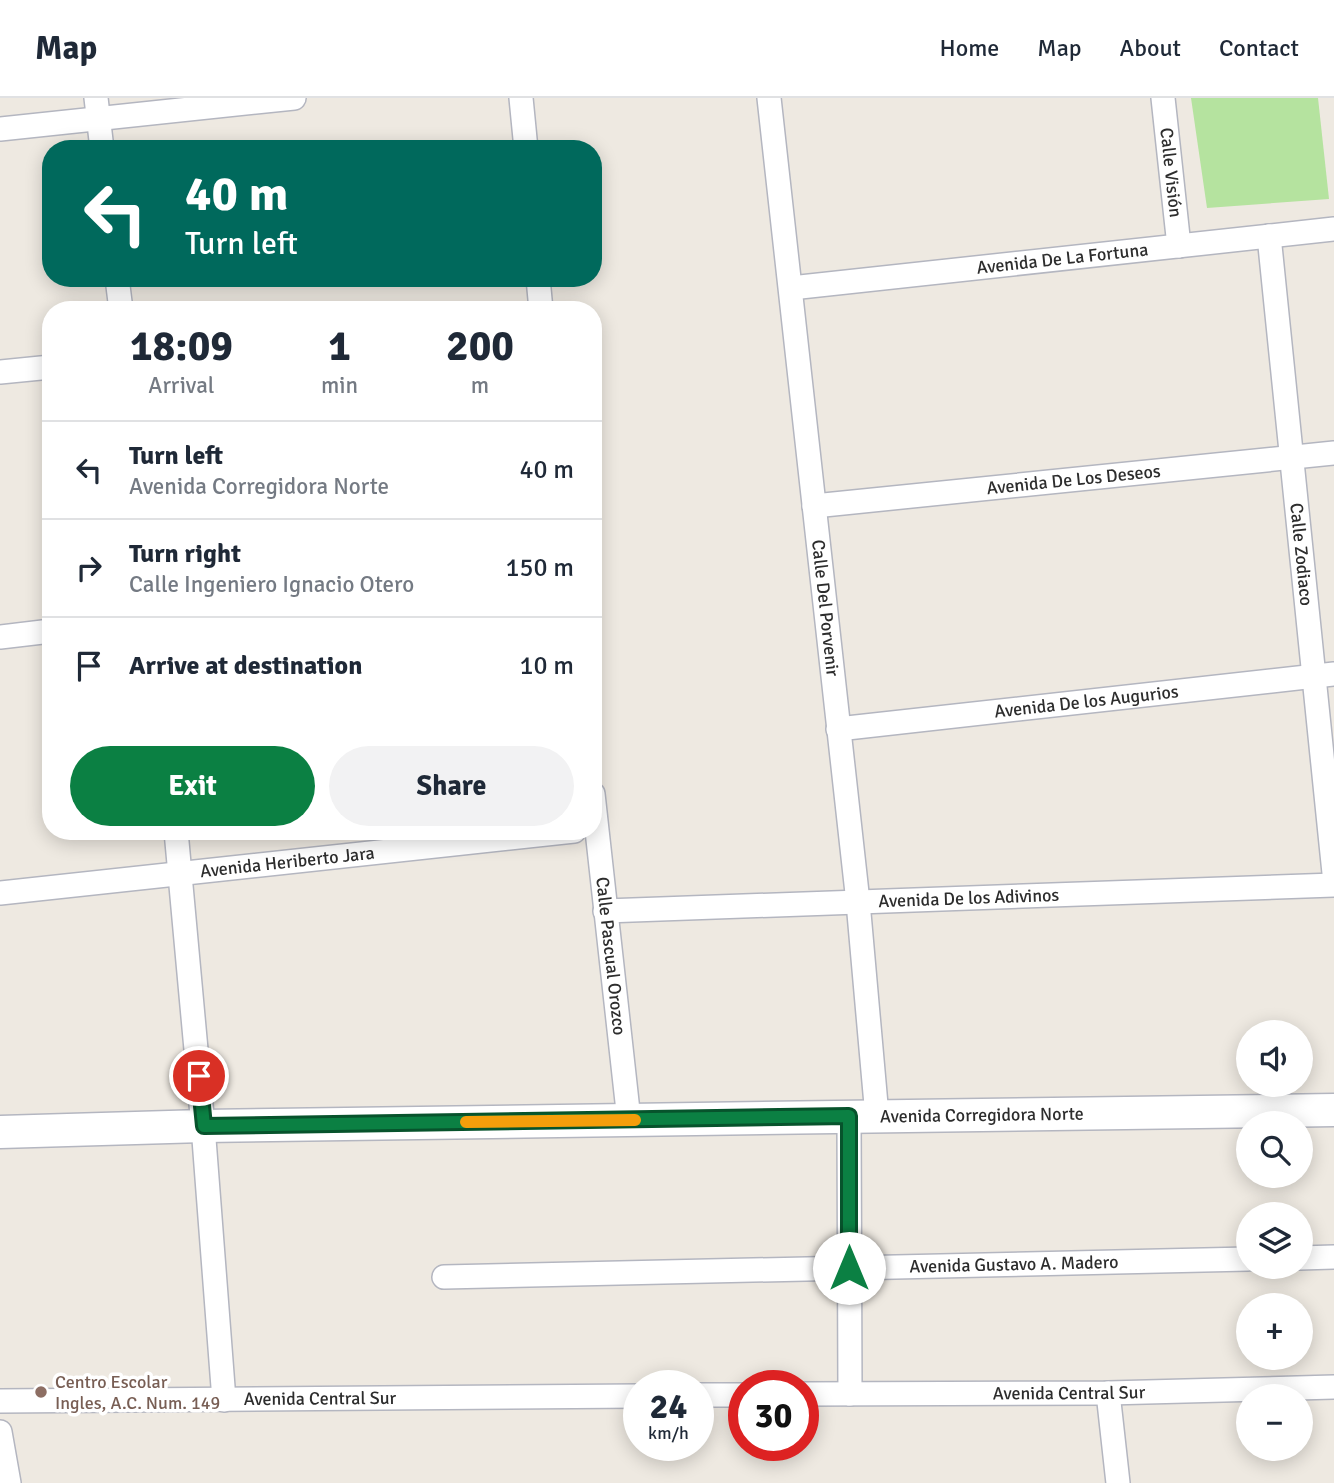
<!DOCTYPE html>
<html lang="en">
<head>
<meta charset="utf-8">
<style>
	body { margin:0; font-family:Signika,sans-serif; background:#f2f2f3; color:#1f2937; height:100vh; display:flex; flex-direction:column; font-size:26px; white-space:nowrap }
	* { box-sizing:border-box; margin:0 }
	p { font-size:23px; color:#747a83 }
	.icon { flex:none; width:38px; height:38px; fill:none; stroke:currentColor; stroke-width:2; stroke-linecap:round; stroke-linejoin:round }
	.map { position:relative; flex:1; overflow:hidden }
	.side { position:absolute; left:42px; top:203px; width:560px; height:539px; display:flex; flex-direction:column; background:#fff; border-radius:28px; box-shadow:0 4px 18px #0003 }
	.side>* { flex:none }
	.guide { position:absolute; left:42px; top:42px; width:560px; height:147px; border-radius:28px; box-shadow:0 4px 18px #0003; background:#00695c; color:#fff; overflow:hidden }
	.buttons { position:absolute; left:1236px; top:922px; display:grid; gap:14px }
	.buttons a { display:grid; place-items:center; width:77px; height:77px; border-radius:50%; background:#fff; box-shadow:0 4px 18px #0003; font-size:35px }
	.speed { position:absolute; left:623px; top:1272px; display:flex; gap:14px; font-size:35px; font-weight:700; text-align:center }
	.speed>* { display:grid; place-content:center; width:91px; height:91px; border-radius:50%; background:#fff; box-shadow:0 4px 18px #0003; line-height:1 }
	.speed small { font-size:18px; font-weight:400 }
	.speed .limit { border:10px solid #d22; background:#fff; color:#111 }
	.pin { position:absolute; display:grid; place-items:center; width:60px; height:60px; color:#fff; margin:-30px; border:4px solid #fff; border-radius:50%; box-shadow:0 2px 7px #0007 }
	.me { position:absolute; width:77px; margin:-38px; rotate:0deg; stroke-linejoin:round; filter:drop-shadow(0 0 5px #0008) }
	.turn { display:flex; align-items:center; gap:24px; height:147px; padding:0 28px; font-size:32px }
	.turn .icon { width:91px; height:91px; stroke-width:2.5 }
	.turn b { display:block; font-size:49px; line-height:60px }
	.eta { display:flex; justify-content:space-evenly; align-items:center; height:119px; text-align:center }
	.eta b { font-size:42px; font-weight:700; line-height:49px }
	.action { display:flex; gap:14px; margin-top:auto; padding:14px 28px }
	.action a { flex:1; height:80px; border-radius:42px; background:#0b8043; color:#fff; font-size:28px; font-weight:700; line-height:80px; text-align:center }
	.action a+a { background:#f2f2f3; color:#1f2937 }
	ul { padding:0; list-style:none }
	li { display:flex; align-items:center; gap:21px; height:98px; padding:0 28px; border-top:2px solid #e0e1e3 }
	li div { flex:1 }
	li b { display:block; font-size:26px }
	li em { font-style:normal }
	header { display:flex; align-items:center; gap:42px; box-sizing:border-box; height:98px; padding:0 35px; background:#fff; border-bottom:2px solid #e0e1e3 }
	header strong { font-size:33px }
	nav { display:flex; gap:38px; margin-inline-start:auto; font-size:24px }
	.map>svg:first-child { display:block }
</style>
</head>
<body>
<header>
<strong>Map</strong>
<nav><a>Home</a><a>Map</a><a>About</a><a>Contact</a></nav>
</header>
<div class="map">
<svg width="1334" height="1385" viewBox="0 0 1334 1385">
	<rect width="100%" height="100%" fill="#eee9e1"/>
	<polygon fill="#b5e39f" points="1191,0 1318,0 1329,101 1207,110"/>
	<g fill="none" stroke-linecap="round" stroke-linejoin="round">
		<g stroke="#b4b6c0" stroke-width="26">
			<g id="street">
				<polyline points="96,0 102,51"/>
				<polyline points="521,0 526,51"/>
				<path id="s1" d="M 769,0 L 858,804 L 877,1018"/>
				<path id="s2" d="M 1163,0 L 1179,148"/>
				<polyline points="0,31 294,0"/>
				<path id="s3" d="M 1269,138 L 1334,775"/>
				<polyline points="117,180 121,212"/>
				<polyline points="538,180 541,212"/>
				<path id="s4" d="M 791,190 L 1334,131"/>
				<polyline points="0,274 51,269"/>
				<path id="s5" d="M 814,408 L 1334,355"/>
				<polyline points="0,539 51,533"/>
				<path id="s6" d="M 838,631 L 1334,576"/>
				<path id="s7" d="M 593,696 L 629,1022"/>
				<polyline points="176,733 203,1028 224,1302"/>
				<path id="s8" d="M 0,795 L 574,733"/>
				<path id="s9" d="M 605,813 L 1334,787"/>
				<polyline points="849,1018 850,1296"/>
				<polyline points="1300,1160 1334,1159"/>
				<path id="s10" d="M 444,1179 L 1248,1161"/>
				<polyline points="1108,1295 1118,1385"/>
				<path id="s11" d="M 803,1296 L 1108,1295 L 1334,1289"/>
				<polyline points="698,1297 744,1297"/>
				<path id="s12" d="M 0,1303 L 639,1298"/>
				<polyline points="0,1334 9,1385"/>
			</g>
		</g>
		<g stroke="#b4b6c0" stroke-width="35">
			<g id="secondary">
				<path id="s13" d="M 0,1034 L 203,1028 L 1334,1012"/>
			</g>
		</g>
		<use href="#street" stroke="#fff" stroke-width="23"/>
		<use href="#secondary" stroke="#fff" stroke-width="32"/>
	</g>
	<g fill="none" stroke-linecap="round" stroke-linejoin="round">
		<g stroke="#07532c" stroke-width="18">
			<polyline id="route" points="199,978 204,1028 849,1018 849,1170"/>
		</g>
		<use href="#route" stroke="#0b8043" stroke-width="12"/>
		<polyline stroke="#f59e0b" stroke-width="12" points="466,1024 635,1022"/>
	</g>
	<circle fill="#8d6e63" stroke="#fff" stroke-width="2.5" cx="41" cy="1294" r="7"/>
	<g text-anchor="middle" stroke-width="7" stroke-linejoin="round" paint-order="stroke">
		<g font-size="18" fill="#2d2d2d" stroke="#fff">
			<text dy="6" stroke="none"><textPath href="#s2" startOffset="75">Calle Visión</textPath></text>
			<text dy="6" stroke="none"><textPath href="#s4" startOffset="273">Avenida De La Fortuna</textPath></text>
			<text dy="6" stroke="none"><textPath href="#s5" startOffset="261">Avenida De Los Deseos</textPath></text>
			<text dy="6" stroke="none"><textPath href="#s3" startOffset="320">Calle Zodiaco</textPath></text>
			<text dy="6" stroke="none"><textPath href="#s1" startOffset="513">Calle Del Porvenir</textPath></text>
			<text dy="6" stroke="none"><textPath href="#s6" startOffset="250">Avenida De los Augurios</textPath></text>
			<text dy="6" stroke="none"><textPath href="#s8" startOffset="289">Avenida Heriberto Jara</textPath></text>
			<text dy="6" stroke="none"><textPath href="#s9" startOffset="364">Avenida De los Adivinos</textPath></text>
			<text dy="6" stroke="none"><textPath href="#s7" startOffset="163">Calle Pascual Orozco</textPath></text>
			<text dy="6" stroke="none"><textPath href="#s13" startOffset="982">Avenida Corregidora Norte</textPath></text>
			<text dy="6" stroke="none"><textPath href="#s10" startOffset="570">Avenida Gustavo A. Madero</textPath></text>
			<text dy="6" stroke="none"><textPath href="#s11" startOffset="266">Avenida Central Sur</textPath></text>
			<text dy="6" stroke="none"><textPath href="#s12" startOffset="320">Avenida Central Sur</textPath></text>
		</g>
		<g font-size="18" fill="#785e54" stroke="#fff" text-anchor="start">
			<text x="55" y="1290">Centro Escolar<tspan x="55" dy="21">Ingles, A.C. Num. 149</tspan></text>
		</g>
	</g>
</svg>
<div class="buttons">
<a><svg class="icon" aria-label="sound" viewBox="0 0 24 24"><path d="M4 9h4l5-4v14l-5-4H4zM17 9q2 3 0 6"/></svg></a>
<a><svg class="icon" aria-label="search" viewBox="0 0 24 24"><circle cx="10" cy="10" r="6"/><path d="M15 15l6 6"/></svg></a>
<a><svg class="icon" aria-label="layers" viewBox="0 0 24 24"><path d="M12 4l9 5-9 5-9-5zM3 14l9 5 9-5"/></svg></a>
<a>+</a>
<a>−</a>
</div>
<div class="speed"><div>24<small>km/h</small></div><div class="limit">30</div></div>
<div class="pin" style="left:199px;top:978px;background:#d93025"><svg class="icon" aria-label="arrive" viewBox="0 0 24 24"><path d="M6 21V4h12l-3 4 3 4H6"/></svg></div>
<svg class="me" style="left:849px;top:1170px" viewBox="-20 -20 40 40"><circle r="19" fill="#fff"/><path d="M0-13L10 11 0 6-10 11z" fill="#0b8043"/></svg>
<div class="guide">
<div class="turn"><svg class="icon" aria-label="left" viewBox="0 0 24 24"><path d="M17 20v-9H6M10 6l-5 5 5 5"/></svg><div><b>40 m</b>Turn left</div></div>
</div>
<section class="side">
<div class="eta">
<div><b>18:09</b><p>Arrival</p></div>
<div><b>1</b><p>min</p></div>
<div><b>200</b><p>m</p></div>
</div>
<ul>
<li><svg class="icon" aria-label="left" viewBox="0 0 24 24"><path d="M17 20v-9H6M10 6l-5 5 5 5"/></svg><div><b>Turn left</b><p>Avenida Corregidora Norte</p></div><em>40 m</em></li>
<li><svg class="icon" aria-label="right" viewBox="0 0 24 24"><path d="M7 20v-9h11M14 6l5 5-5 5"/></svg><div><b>Turn right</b><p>Calle Ingeniero Ignacio Otero</p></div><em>150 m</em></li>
<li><svg class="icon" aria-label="arrive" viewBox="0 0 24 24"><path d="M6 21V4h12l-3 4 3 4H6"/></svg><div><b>Arrive at destination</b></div><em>10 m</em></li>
</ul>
<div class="action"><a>Exit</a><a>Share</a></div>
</section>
</div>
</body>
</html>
